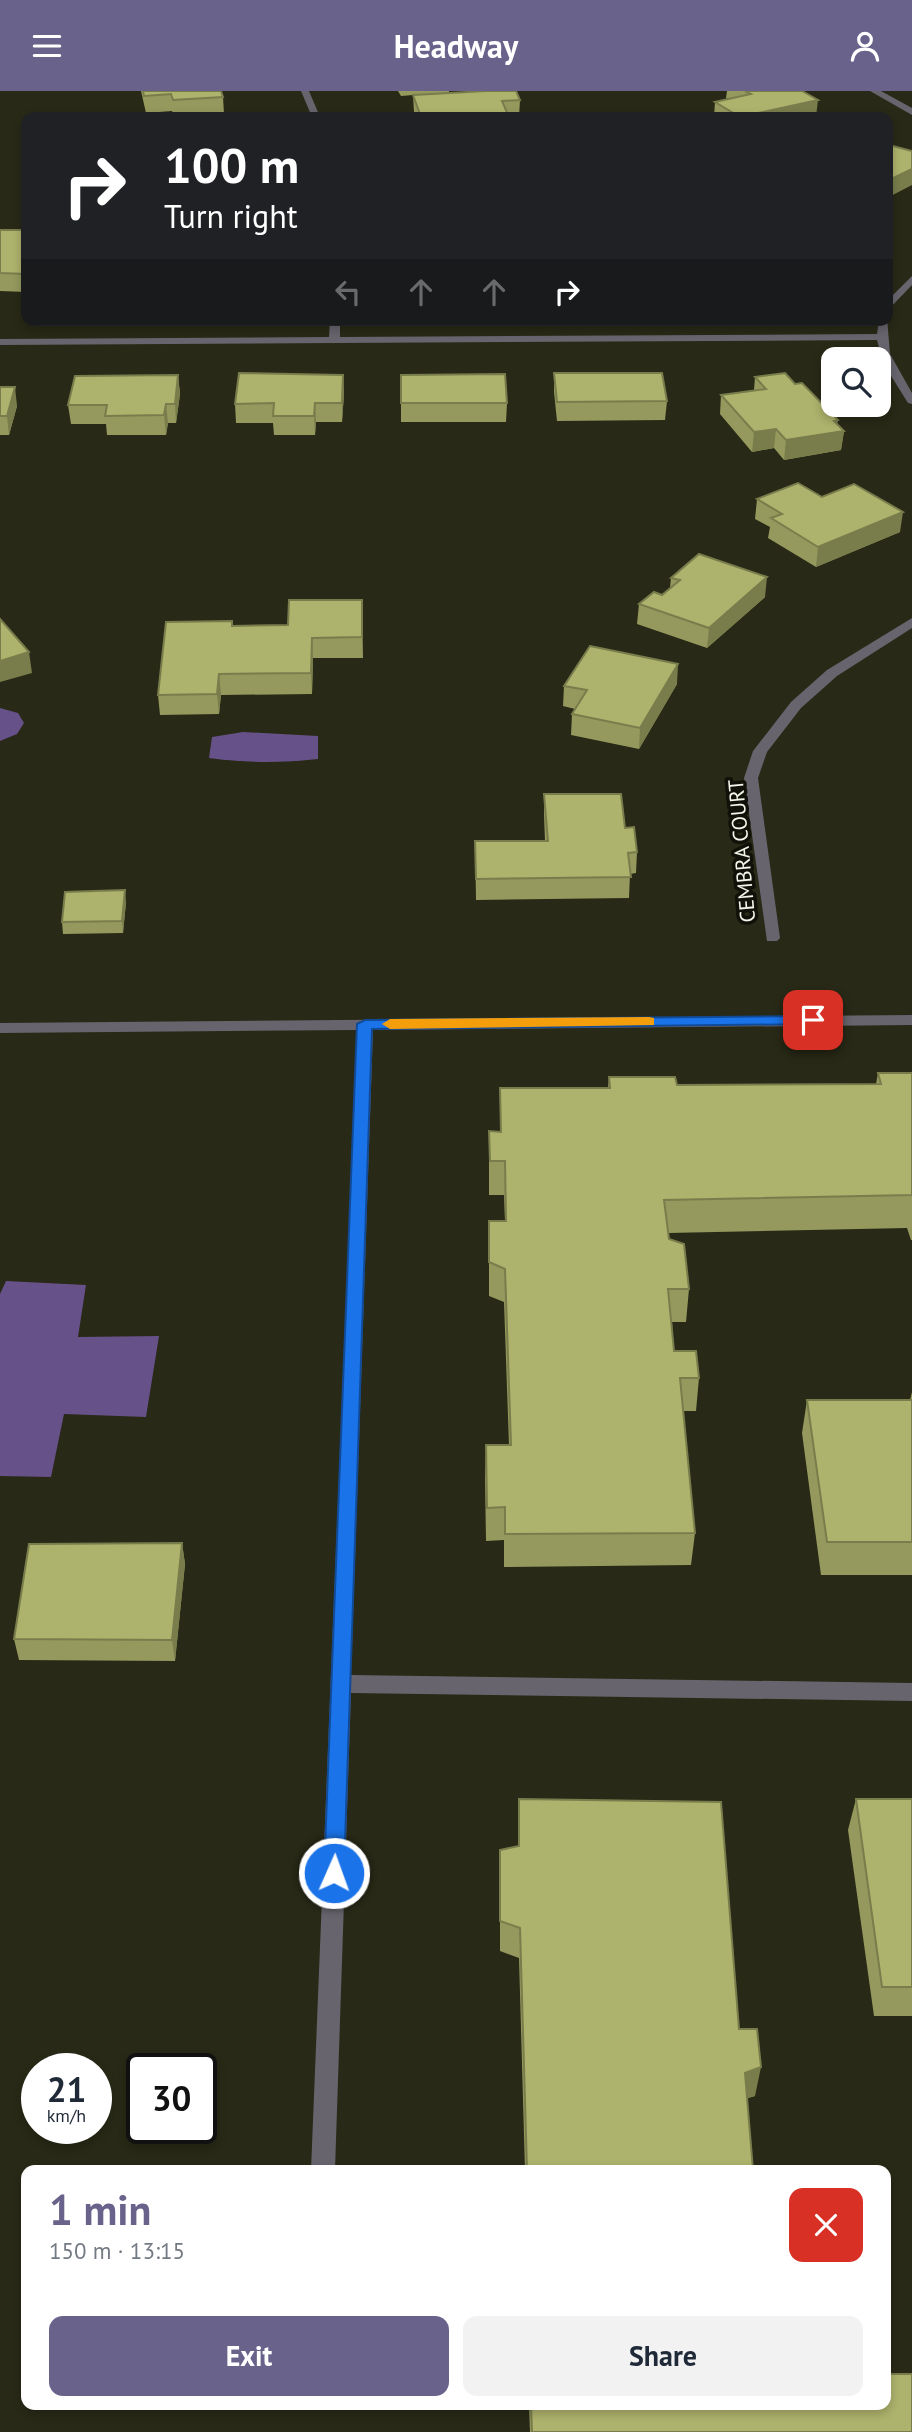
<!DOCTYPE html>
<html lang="en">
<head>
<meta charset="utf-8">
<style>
	body { margin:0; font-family:"PT Sans",sans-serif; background:#f2f2f3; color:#1f2937; height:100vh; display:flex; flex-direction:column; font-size:26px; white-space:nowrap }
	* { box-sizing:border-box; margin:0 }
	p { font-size:23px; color:#747a83 }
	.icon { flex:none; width:38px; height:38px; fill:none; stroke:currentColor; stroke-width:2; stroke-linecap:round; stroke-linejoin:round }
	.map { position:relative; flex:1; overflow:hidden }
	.details { position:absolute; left:21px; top:2074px; width:870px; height:245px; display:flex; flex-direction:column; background:#fff; border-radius:14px; box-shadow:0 4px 10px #0003 }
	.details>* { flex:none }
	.top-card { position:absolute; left:21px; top:21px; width:872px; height:214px; border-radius:14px; box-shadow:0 4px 10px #0003; background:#202124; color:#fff; overflow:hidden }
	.buttons { position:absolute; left:821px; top:256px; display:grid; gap:14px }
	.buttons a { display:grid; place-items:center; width:70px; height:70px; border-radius:14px; background:#fff; box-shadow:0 4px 10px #0003; font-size:35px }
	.speed { position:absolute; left:21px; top:1962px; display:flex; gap:14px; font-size:35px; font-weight:700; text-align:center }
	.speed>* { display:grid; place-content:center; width:91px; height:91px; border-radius:50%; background:#fff; box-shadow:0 4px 10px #0003; line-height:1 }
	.speed small { font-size:18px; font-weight:400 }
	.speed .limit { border:4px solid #111; border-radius:10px; background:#fff; color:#111 }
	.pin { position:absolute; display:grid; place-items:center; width:60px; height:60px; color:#fff; margin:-30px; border-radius:14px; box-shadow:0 4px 10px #0006 }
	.me { position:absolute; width:77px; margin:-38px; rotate:2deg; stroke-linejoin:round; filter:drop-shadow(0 0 5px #0008) }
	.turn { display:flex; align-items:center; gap:24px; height:147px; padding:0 28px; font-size:32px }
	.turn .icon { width:91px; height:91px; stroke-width:2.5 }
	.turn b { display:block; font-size:49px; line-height:60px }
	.lanes { display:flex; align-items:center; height:66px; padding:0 28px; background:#0003; justify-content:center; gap:35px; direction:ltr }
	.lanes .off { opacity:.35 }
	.round { display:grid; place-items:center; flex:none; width:74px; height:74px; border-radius:14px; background:#f2f2f3 }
	.head { display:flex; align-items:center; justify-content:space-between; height:119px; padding:0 28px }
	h1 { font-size:42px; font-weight:800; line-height:52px; color:#69628b }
	.button { display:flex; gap:14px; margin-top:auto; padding:14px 28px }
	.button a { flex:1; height:80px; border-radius:14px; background:#69628b; color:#fff; font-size:28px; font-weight:800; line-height:80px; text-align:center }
	.button a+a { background:#f2f2f3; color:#1f2937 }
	header { display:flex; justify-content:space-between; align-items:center; height:91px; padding:0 28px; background:#69628b; color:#fff; font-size:32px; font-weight:800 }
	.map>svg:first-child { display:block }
</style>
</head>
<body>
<header><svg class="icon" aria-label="menu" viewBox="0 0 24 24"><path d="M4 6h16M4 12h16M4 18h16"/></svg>Headway<svg class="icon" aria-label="person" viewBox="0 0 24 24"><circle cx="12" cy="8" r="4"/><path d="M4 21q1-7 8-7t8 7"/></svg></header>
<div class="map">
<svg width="912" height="2341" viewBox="0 0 912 2341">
	<rect width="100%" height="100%" fill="#282916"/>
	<g fill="#675189">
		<polygon points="0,617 18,622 24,632 17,643 0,650"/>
		<path d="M 243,641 L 318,645 L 318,668 C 281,672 246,672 209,667 L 212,646 Z"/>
		<polygon points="6,1190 86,1194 78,1246 159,1245 146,1326 64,1323 51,1386 0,1385 0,1203"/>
	</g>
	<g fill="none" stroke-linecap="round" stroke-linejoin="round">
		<g fill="#67646d" fill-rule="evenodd">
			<polygon points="301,0 309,0 320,26 312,26"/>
			<polygon points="870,0 881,0 912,17 912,24"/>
			<polygon points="912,185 912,194 887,220 887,210"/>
			<polygon points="887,227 890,263 912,302 912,313 908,312 883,272 877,249 0,254 0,248 329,246 330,229 340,229 340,246 877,243 879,229 887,229"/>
			<polygon points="912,527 912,537 837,585 801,617 767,661 758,687 780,847 777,850 767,850 744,687 753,660 791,611 827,579"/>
			<polygon points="912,924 912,934 373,939 351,1584 912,1592 912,1610 351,1602 335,2079 311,2079 357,939 0,942 0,932"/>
		</g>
	</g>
	<g fill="#95995d">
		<polygon points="141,0 221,0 223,6 224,23 174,26 172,20 146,22"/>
		<polygon points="398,0 449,0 449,2 520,9 519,26 415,26 414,21 413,4 401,5"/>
		<polygon points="727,0 802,0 816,26 714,26 715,11 729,8 726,7"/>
		<polygon points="0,139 26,139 26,201 0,200"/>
		<polygon points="554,282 667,310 665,329 557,330 554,301"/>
		<polygon points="178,284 180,303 176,332 168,332 166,344 107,344 106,333 71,333 68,314"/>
		<polygon points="343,284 344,303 342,331 316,331 315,344 274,344 273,332 236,332 235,313"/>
		<polygon points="401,284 507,312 506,331 401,331"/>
		<polygon points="755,286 795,293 844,340 841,359 784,369 774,357 752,361 720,323 721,304 754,299"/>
		<polygon points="0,296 17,315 9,344 0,344"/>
		<polygon points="822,406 900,441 816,476 768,447 770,436 755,428 757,408"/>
		<polygon points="671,487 765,506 707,557 637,533 639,513 662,504 670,497"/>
		<polygon points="362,509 363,567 313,567 312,603 221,604 219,623 160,624 158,604 232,535 288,534"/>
		<polygon points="677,593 639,658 571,644 572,623 575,618 563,615 564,595"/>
		<polygon points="544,703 625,737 637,761 636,782 630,783 629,807 476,809 475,750 545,750 544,724"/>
		<polygon points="126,811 123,842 63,843 62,831"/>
		<polygon points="878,982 912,982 912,1149 911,1149 907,1137 668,1142 669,1148 689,1198 686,1231 672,1231 674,1260 699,1287 696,1320 683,1320 695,1442 691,1474 504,1476 504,1449 486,1450 485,1387 486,1354 509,1354 504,1211 489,1205 489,1130 505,1130 504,1104 489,1104 489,1040 500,1041 500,997 608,997 609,986 677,994 876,993"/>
		<polygon points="912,1301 912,1484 821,1484 802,1342 807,1309 910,1309"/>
		<polygon points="182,1452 185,1473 175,1570 19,1569 14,1548"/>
		<polygon points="519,1708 739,1938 755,2005 747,2007 753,2079 525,2079 519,1867 500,1860 500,1759 518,1756"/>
		<polygon points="856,1708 912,1708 912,1925 874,1925 848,1739"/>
		<polygon points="529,2314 886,2314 912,2341 530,2341"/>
	</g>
	<g fill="#797d4c">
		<polygon points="818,9 816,26 740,26"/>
		<polygon points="912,78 912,94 887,107 887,90"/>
		<polygon points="178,284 180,303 176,332 175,313"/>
		<polygon points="343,284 344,303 342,331 342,312"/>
		<polygon points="15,296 17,315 9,344 7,325"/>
		<polygon points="315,312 316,331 315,344 314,325"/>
		<polygon points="166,313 168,332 166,344 164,324"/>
		<polygon points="838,329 836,341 844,340 841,359 784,369 786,349"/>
		<polygon points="776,338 774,357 752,361 754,341"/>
		<polygon points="903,421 900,441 816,476 818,456"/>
		<polygon points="767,486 765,506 707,557 709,537"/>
		<polygon points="312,547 313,567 312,603 311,582"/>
		<polygon points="29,561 32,582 0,591 0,570"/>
		<polygon points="678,573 677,593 639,658 640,637"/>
		<polygon points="219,583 221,604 219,623 217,603"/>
		<polygon points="125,799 126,811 123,842 122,830"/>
		<polygon points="182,1452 185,1473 175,1570 172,1549"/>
		<polygon points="761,1976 755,2005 739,2010 745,1982"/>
	</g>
	<g fill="#adb26c" stroke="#797d4c" stroke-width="2">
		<polygon points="143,0 221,0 223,6 173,9 171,3 144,5"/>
		<polygon points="486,0 516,0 520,9 502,10 509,26 421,26 413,4"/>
		<polygon points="745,0 802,0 818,9 740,26 715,11 751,3"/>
		<polygon points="226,25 226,26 198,26"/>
		<polygon points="889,54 912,60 912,78 887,90 887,55"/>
		<polygon points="0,139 26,139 26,183 0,182"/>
		<polygon points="239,282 343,284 342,312 315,312 314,325 273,325 274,312 235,313"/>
		<polygon points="554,282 662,282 667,310 557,311"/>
		<polygon points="785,282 795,293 802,292 838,329 834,330 844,340 786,349 776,338 754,341 721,304 766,298 755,286"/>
		<polygon points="505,283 507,312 401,312 401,284"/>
		<polygon points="178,284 175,313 166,313 164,324 105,325 107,314 68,314 75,285"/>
		<polygon points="0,296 15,296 7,325 0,325"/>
		<polygon points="798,392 822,406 854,393 903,421 818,456 771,427 782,423 757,408"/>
		<polygon points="699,463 767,486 709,537 639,513 654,501 662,504 680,489 671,487"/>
		<polygon points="289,509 362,509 362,546 312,547 311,582 219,583 217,603 158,604 166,531 232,530 232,535 288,534"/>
		<polygon points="0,528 29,561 0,570"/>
		<polygon points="590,555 678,573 640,637 572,623 587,599 564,595"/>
		<polygon points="544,703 621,703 625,737 634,736 637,761 628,762 631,786 476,788 475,750 548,750"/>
		<polygon points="125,799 122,830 62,831 65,801"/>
		<polygon points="878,982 912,982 912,1104 664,1109 669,1148 684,1153 689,1198 668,1198 674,1260 696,1260 699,1287 680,1287 695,1442 505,1443 505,1416 487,1417 486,1354 511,1354 505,1178 489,1171 489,1130 506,1130 505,1070 490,1070 489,1040 501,1041 500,997 610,997 609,986 675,986 677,994 881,993"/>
		<polygon points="807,1309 912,1309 912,1451 827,1451"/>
		<polygon points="182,1452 172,1549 14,1548 29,1453"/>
		<polygon points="519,1708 721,1711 739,1938 757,1938 761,1976 745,1982 753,2079 527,2079 520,1837 500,1830 500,1759 519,1755"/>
		<polygon points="856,1708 912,1708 912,1896 882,1896"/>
		<polygon points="886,2283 912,2283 912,2341 532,2341 531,2314 886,2314"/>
	</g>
	<polygon fill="#1a73e8" stroke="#114b97" stroke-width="2" points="813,925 818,926 818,933 372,938 344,1782 341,1788 334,1791 327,1788 324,1782 357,933 365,929"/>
	<polygon fill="#f59e0b" points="649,926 654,927 654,934 390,938 382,933 390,928"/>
	<g text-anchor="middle" stroke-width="7" stroke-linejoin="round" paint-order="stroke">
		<g font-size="21" fill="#f4f6ea" stroke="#111109">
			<text transform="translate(742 760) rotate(-95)" y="7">CEMBRA COURT</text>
		</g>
	</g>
</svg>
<div class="buttons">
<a><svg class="icon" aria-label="search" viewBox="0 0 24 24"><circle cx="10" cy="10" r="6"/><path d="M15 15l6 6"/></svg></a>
</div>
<div class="speed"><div>21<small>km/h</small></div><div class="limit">30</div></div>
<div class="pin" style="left:813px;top:929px;background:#d93025"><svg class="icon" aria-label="arrive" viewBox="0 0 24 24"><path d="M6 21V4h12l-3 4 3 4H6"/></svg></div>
<svg class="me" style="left:334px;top:1782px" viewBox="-20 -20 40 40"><circle r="17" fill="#1a73e8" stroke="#fff" stroke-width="3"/><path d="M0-11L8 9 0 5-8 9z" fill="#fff"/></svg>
<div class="top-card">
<div class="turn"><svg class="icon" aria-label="right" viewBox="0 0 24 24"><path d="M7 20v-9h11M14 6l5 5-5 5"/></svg><div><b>100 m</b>Turn right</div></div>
<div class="lanes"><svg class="icon off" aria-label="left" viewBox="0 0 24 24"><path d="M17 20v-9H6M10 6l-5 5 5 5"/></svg><svg class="icon off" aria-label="ahead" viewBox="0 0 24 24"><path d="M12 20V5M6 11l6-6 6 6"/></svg><svg class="icon off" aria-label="ahead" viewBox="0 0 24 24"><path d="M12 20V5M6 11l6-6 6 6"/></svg><svg class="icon" aria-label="right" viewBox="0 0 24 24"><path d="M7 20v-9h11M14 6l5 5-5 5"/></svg></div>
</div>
<section class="details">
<div class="head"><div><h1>1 min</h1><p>150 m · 13:15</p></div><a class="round" style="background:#d93025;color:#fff"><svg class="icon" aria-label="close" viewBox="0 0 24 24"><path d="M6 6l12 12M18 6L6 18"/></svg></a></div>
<div class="button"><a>Exit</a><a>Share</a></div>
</section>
</div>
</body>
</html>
